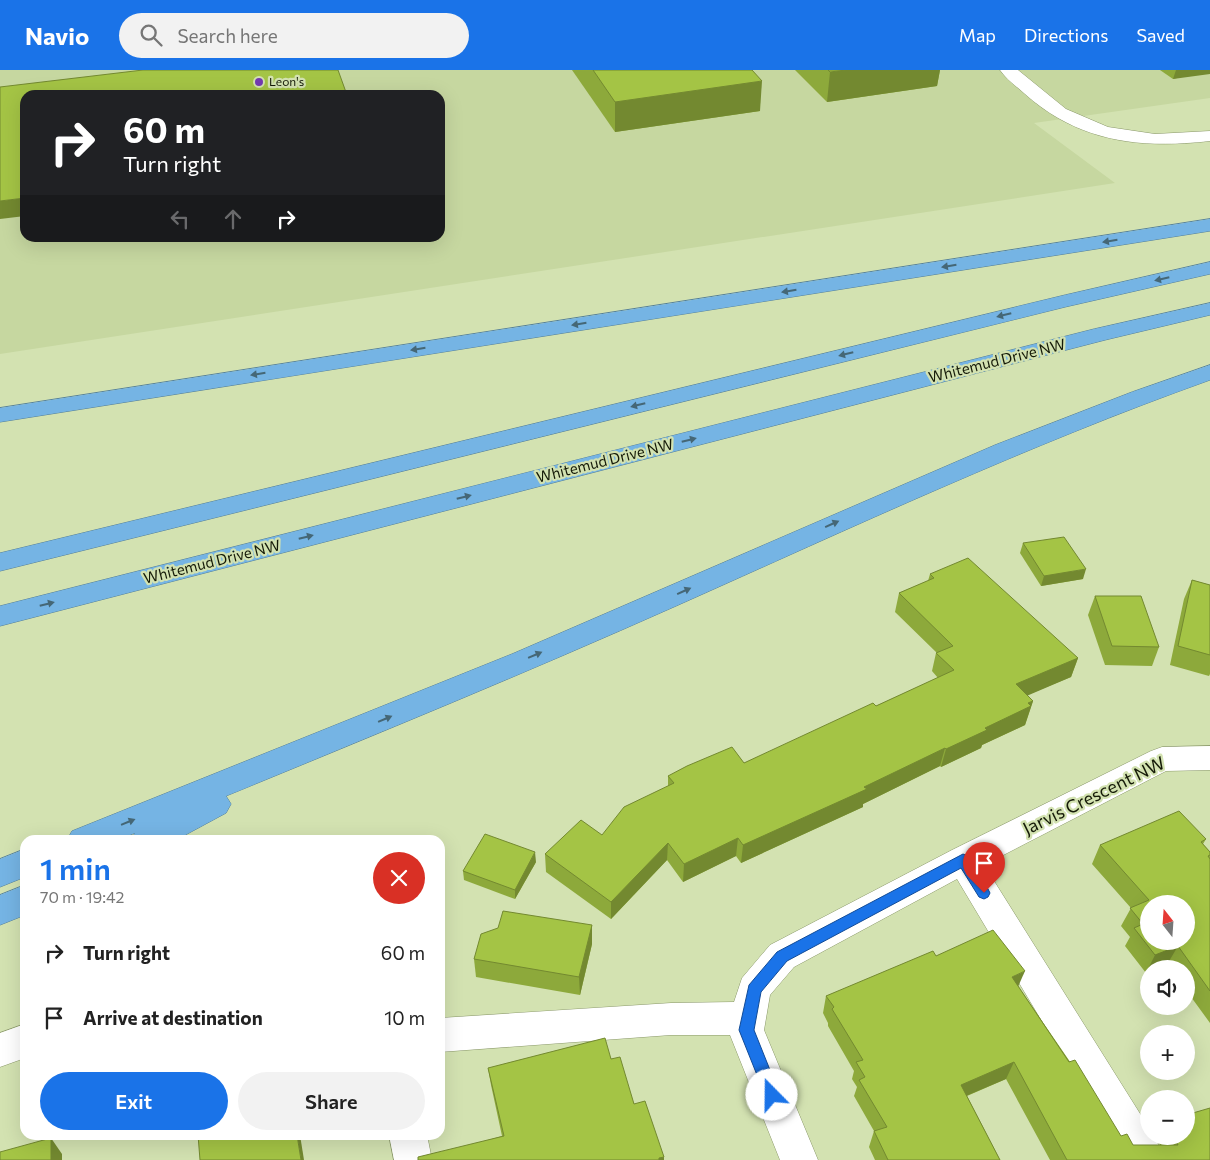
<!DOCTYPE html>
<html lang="en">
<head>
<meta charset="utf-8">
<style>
	body { margin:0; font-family:Commissioner,sans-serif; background:#f2f2f2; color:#222; height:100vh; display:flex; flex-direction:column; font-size:19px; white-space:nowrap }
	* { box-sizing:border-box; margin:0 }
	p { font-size:16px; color:#767676 }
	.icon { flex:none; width:28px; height:28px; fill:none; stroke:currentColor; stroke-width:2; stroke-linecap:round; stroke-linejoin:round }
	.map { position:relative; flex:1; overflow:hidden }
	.details { position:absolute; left:20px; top:765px; width:425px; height:305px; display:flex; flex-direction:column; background:#fff; border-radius:15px; box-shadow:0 5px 20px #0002 }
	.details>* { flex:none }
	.top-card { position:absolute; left:20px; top:20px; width:425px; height:152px; border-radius:15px; box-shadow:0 5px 20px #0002; background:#202124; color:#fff; overflow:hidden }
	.needle { width:32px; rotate:343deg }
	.fabs { position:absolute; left:1140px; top:825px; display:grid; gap:10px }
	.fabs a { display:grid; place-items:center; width:55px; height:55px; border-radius:50%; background:#fff; box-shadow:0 5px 20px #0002; font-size:25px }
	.pin { position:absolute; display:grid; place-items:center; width:42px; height:42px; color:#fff; margin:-51px -21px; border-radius:50% 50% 50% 0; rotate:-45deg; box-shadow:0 0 5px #0007 }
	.pin .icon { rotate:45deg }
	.me { position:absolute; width:55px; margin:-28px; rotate:338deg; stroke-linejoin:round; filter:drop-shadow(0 0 4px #0008) }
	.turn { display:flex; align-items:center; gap:18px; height:105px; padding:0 20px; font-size:22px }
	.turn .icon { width:65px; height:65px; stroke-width:2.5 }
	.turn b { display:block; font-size:35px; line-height:42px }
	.lanes { display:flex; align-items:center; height:48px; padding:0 20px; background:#0003; justify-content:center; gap:25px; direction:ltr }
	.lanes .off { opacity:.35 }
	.round { display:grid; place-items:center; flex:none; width:52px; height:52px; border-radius:26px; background:#f2f2f2 }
	.summary { display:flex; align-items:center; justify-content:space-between; height:85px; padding:0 20px }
	h1 { font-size:30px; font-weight:600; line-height:38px; color:#1a73e8 }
	.primary-button { display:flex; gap:10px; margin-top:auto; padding:10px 20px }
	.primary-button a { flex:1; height:58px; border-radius:30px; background:#1a73e8; color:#fff; font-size:20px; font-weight:600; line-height:58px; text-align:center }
	.primary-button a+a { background:#f2f2f2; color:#222 }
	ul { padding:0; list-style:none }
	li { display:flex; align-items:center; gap:15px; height:65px; padding:0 20px }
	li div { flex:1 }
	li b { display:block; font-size:19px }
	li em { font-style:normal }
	header { display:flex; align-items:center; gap:30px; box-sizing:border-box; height:70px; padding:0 25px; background:#1a73e8; color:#fff }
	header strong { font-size:24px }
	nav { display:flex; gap:28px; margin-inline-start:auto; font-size:18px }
	.search { width:350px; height:45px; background:#f2f2f2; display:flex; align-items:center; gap:12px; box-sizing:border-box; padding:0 18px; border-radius:28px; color:#767676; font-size:19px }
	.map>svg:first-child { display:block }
</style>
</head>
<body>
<header>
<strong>Navio</strong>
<div class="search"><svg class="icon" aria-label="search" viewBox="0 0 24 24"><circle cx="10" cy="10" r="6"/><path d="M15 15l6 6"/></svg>Search here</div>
<nav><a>Map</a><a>Directions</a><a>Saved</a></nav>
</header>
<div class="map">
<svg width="1210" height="1090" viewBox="0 0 1210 1090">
	<rect width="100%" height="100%" fill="#d3e2b1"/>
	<path fill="#c6d7a0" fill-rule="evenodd" d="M 0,0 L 1210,0 L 1210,28 L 1034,53 L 1115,113 L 0,284 ZM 25,25 L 440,25 L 440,168 L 25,168 Z"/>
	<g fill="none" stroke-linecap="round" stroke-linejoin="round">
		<g stroke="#8a986a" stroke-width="1">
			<g id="minor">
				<path d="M 1000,0 L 1018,0 L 1066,39 L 1108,57 L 1155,64 L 1210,61 L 1210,71 C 1140,79 1079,72 1025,24 C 1016,16 1006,9 1000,0 Z"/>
				<polygon points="1210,676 1210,700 1166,701 984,795 1149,1058 1149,1066 1154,1066 1166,1090 1125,1090 957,809 794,897 770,925 764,960 818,1090 780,1090 730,965 671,965 440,982 440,948 671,933 734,932 742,908 770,875 952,780 1151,681 1162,677"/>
				<polygon points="25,954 25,988 0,997 0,963"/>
				<polygon points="389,1065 427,1065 432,1090 394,1090"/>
			</g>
		</g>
		<g stroke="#537e97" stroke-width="1">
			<g id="highway">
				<polygon points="1210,149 1210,161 0,352 0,338"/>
				<polygon points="1210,192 1210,204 1065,237 0,501 0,483 1065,225"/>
				<polygon points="1210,233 1210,245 1105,270 0,556 0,536 1094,259"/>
				<path d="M 1210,295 L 1210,310 C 1028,375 853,457 676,536 C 528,602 377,664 226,726 L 231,734 L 226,743 L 176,770 L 131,770 L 135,763 L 117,770 L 67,770 L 72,761 L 512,584 L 995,375 L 1132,322 Z"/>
				<polygon points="25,779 25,807 0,817 0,789"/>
				<polygon points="25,815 25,845 0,855 0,825"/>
			</g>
		</g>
		<use href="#minor" fill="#fff" fill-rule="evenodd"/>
		<use href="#highway" fill="#75b4e4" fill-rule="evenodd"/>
	</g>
	<g fill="#8da93b">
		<polygon points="572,0 752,0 760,41 615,62"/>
		<polygon points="795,0 940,0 937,16 827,32"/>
		<polygon points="1160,0 1210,0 1173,9"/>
		<polygon points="1023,473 1083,509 1041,516 1020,483"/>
		<polygon points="930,504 1078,588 1071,607 1027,625 1033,631 1025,655 982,675 981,678 941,697 940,696 863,734 863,737 741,793 736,786 683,812 667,790 611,849 546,802 545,784 602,765 668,716 668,706 744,693 876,636 938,608 932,601 936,583 937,583 895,542 899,523 928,511"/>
		<polygon points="1192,510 1210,515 1210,604 1209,606 1170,595 1184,529"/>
		<polygon points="1095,526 1159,577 1152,596 1105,595 1088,545"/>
		<polygon points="1206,769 1203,774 1210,782 1210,953 1186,920 1186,899 1172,899 1168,893 1146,903 1125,876 1130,867 1121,856 1131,838 1092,794 1100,775"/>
		<polygon points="536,792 515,829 464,810 463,801"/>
		<polygon points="592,855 592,874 580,925 476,907 474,889"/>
		<polygon points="936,886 1018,916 1121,1066 1133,1075 1160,1075 1157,1067 1158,1066 1186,1066 1210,1090 1050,1090 1006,1009 967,1026 1000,1090 875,1090 869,1077 874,1061 854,1026 857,1017 852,1009 854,1001 828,956 828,953 823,943 826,926"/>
		<polygon points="611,989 634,1034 664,1087 664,1090 418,1090 502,1066 491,1015 488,998"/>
	</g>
	<g fill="#738930">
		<polygon points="846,0 940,0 937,16 827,32 830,2"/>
		<polygon points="1176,0 1210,0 1210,4 1173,9"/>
		<polygon points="762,11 760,41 615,62 615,32"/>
		<polygon points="25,128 25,146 0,149 0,131"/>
		<polygon points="1086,499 1083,509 1041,516 1044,506"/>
		<polygon points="1078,588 1071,607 1010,633 1016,614"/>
		<polygon points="1033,631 1025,655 982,675 981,678 941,697 946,679 985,658"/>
		<polygon points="945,678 940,696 863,734 863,737 741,793 743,775"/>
		<polygon points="738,768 736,786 683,812 684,794"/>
		<polygon points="668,773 667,790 611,849 611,832"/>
		<polygon points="535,782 536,792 515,829 515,820"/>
		<polygon points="592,855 592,874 580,925 579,907"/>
		<polygon points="1178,876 1168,893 1155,899 1149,899 1149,901 1146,903 1155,885"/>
		<polygon points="1025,901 1017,919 1012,907"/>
		<polygon points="1014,992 1006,1009 954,1031 961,1015"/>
		<polygon points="297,1065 300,1065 304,1090 301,1090"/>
		<polygon points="51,1068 62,1084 62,1090 51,1090"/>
		<polygon points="664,1087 664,1090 659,1090 659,1088"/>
	</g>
	<g fill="#a4c445" stroke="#738930" fill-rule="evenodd">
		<polygon points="143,0 338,0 347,25 25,25 25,128 0,131 0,17"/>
		<polygon points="593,0 752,0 762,11 615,32"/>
		<polygon points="828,0 846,0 830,2"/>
		<polygon points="1064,467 1086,499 1044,506 1023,473"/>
		<polygon points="968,488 1078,588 1016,614 1033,631 1028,633 1031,636 985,658 987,660 946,679 945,678 864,717 867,719 743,775 738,768 684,794 668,773 611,832 545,784 581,750 602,765 624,737 674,713 668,706 687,696 732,677 744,693 873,633 876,636 954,600 936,583 953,576 899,523 934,508 930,504"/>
		<polygon points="1192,510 1210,515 1210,585 1178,576"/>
		<polygon points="1095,526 1141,526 1159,577 1112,576"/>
		<path d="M 1179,741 L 1206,769 L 1201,772 L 1210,782 L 1210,785 L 1208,786 L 1210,789 L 1210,921 L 1178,876 L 1155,885 L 1134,858 L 1143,854 L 1130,838 L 1149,830 L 1100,775 ZM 1149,834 L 1186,834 L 1186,871 L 1149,871 Z"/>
		<polygon points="485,764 535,782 515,820 463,801"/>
		<polygon points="503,841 592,855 579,907 474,889 481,864 498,858"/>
		<polygon points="993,860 1025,901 1012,907 1069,992 1075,990 1121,1066 1127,1064 1133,1075 1178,1075 1174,1066 1186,1066 1186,1045 1210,1038 1210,1090 1067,1090 1014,992 961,1015 1000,1090 888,1090 874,1061 887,1057 859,1010 865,1007 856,992 863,990 832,939 834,937 826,926 933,881 936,886"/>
		<polygon points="605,968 611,989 620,987 634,1034 645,1031 664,1087 659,1088 659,1090 418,1090 418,1087 504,1066 488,998"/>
		<polygon points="198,1065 297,1065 301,1090 200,1090"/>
		<polygon points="51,1068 51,1090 0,1090 0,1082"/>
	</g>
	<defs><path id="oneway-solid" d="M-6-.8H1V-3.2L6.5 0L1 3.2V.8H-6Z" transform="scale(1.25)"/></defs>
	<g fill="#456776">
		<use href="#oneway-solid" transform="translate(1110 171) rotate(171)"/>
		<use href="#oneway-solid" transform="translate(949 196) rotate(171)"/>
		<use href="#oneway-solid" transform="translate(1162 209) rotate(167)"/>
		<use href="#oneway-solid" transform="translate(789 221) rotate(171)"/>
		<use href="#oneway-solid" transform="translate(1004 245) rotate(166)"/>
		<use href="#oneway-solid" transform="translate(579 254) rotate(171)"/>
		<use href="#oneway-solid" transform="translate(418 279) rotate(171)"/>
		<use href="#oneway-solid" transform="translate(846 284) rotate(166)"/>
		<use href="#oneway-solid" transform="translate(258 304) rotate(171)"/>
		<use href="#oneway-solid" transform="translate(638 335) rotate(166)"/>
		<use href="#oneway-solid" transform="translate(689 370) rotate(-14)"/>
		<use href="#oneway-solid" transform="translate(464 427) rotate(-14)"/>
		<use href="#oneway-solid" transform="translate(832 454) rotate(-24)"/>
		<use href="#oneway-solid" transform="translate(306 467) rotate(-14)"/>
		<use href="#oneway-solid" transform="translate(684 521) rotate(-24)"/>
		<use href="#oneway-solid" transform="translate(47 534) rotate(-14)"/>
		<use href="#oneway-solid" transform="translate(535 585) rotate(-23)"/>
		<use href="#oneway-solid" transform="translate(385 649) rotate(-23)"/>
		<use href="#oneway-solid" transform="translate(128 752) rotate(-22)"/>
	</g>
	<polygon fill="#1a73e8" stroke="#114b97" points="963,784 968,786 988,819 990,823 988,827 984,829 979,827 961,798 787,891 761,922 754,960 780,1025 778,1030 772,1032 767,1030 739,960 749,915 777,882"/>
	<circle fill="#733ab1" stroke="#d3e2b1" stroke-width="2" cx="259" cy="12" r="5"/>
	<g text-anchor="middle" stroke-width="4.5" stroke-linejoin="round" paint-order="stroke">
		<g font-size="12" fill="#151a08" stroke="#d3e2b1" text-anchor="start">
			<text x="269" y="16">Leon's</text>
		</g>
		<g font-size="15" fill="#151a08" stroke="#d3e2b1">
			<text transform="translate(997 291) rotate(-14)" y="5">Whitemud Drive NW</text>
			<text transform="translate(605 391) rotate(-14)" y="5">Whitemud Drive NW</text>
			<text transform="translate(212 492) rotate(-14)" y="5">Whitemud Drive NW</text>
		</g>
		<g font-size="18" fill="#151a08" stroke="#d3e2b1">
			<text transform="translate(1094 726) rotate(-26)" y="6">Jarvis Crescent NW</text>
		</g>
	</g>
</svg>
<div class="fabs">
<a><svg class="needle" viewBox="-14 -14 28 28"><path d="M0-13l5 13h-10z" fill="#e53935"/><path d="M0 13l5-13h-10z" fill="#767676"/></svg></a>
<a><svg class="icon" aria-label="sound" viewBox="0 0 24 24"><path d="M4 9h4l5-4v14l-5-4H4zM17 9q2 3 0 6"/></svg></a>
<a>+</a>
<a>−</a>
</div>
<div class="pin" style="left:984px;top:823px;background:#d93025"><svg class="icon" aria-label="arrive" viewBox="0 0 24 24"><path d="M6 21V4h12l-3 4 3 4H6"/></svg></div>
<svg class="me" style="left:772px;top:1025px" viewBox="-20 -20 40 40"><circle r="19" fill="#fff"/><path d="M0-13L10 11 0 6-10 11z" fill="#1a73e8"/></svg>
<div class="top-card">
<div class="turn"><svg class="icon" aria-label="right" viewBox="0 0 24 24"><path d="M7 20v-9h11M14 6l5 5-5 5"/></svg><div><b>60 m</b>Turn right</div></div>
<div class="lanes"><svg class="icon off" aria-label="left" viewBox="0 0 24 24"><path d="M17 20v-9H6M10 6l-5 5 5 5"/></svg><svg class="icon off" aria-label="ahead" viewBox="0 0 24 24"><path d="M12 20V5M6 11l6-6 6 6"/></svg><svg class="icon" aria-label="right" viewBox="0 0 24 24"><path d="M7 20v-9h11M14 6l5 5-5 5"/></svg></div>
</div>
<section class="details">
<div class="summary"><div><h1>1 min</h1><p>70 m · 19:42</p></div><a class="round" style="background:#d93025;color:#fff"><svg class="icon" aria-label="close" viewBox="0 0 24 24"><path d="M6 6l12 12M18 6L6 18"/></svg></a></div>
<ul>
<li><svg class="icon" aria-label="right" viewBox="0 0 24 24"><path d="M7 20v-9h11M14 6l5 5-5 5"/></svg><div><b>Turn right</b></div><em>60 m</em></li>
<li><svg class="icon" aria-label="arrive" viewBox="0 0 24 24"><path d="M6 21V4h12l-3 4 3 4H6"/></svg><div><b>Arrive at destination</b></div><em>10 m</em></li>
</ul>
<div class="primary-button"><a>Exit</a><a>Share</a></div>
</section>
</div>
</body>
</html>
